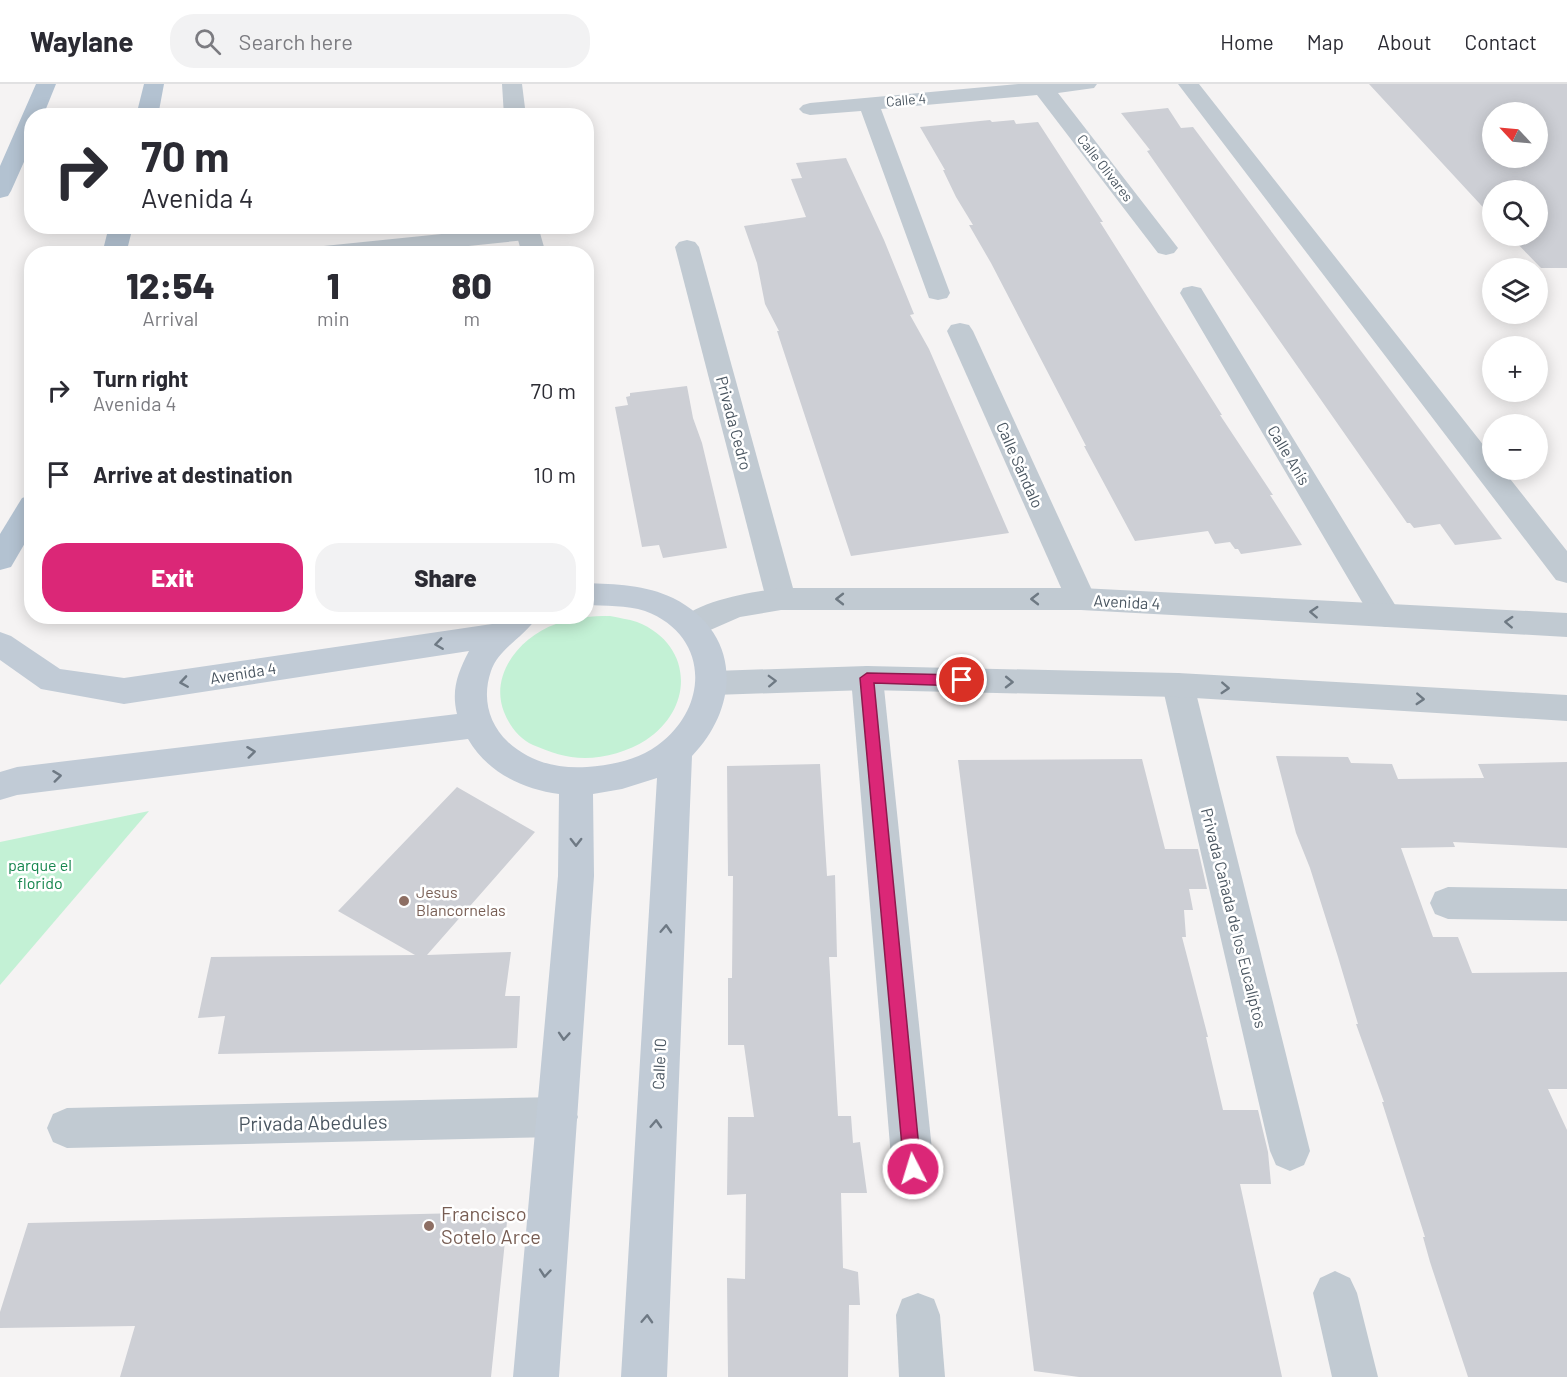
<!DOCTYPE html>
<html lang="en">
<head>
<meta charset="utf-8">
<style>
	body { margin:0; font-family:Barlow,sans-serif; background:#f2f2f3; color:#2b2b33; height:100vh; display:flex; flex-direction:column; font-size:22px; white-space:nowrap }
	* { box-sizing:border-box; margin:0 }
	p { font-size:20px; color:#7c7c81 }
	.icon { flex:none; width:33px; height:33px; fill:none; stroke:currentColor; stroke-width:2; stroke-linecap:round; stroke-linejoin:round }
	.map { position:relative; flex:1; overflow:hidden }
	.drawer { position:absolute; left:24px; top:162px; width:570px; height:378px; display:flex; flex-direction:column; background:#fff; border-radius:24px; box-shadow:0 3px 15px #0003 }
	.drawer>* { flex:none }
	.hud { position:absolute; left:24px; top:24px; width:570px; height:126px; border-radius:24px; box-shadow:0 3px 15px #0003; background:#fff; color:#2b2b33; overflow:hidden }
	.needle { width:39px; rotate:296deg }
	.fabs { position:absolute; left:1482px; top:18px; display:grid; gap:12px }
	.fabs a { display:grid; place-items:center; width:66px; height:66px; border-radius:50%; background:#fff; box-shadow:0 3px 15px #0003; font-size:30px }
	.pin { position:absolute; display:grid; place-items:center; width:51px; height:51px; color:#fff; margin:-26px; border:3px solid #fff; border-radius:50%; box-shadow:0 2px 6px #0007 }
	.me { position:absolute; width:66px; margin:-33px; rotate:355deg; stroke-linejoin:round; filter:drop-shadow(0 0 4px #0008) }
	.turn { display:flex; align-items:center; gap:21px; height:126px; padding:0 18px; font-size:27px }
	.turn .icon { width:78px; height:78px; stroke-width:2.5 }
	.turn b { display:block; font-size:42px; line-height:51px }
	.eta { display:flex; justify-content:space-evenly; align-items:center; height:102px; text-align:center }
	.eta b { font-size:36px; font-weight:800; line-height:42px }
	.action { display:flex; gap:12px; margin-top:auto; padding:12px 18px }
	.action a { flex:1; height:69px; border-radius:24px; background:#db2777; color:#fff; font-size:24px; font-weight:800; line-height:69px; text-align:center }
	.action a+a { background:#f2f2f3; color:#2b2b33 }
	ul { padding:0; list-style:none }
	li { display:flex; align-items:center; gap:18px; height:84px; padding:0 18px }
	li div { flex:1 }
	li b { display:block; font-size:22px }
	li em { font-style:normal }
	header { display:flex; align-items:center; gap:36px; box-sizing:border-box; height:84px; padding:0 30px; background:#fff; border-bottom:2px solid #e1e1e2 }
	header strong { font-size:28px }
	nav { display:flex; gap:33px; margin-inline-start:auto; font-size:21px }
	.search { width:420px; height:54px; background:#f2f2f3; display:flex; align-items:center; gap:15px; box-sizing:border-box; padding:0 21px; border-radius:24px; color:#7c7c81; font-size:22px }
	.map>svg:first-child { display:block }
</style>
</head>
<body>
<header>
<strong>Waylane</strong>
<div class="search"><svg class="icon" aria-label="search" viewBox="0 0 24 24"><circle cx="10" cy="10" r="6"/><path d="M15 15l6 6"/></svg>Search here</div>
<nav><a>Home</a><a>Map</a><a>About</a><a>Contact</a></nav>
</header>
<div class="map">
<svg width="1567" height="1293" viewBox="0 0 1567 1293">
	<rect width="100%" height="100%" fill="#f5f3f3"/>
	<g fill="#c3f1d5">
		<path d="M 610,532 C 619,534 628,535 637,538 C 693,560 695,624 646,656 C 629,667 605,674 585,674 C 566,674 550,668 533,661 C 519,655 509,641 504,628 C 489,590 521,552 556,540 C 574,533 591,532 610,532 Z"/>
		<polygon points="149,727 0,901 0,758"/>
	</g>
	<g fill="#cdcfd5" fill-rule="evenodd">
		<path d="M 1369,0 L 1567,0 L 1567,184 L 1541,184 L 1510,152 L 1538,152 L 1538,106 L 1492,106 L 1492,133 ZM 1492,28 L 1538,28 L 1538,74 L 1492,74 Z"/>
		<polygon points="1168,24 1181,44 1193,43 1502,455 1455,461 1440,440 1414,444 1410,439 1407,439 1147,67 1150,66 1121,29"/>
		<polygon points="990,36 992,38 1014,36 1016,40 1038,38 1103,138 1100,138 1222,331 1220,331 1273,411 1270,411 1302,461 1241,470 1238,465 1235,465 1230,458 1215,460 1208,447 1135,457 1084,362 1086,362 991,179 969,141 973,141 956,113 943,86 945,86 920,43"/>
		<polygon points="846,74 884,156 914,230 910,231 929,265 1009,449 851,472 777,247 779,247 765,220 757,179 744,142 806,133 791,95 802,94 796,79"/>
		<polygon points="687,302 693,334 702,359 727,464 663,474 659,461 642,463 615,323 628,321 626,313 630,312 630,309"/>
		<polygon points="1276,672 1348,673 1351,679 1392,680 1398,695 1484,694 1478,680 1567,678 1567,764 1453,758 1455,763 1401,764 1433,853 1458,853 1472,889 1567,888 1567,1005 1548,1005 1567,1046 1567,1293 1468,1293 1430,1178 1423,1153 1425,1153 1382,1018 1384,1018 1356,940 1358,940 1338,873 1310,784 1296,749"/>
		<polygon points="1142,675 1165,765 1198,765 1207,805 1189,805 1193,826 1184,826 1186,853 1182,853 1208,953 1206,953 1223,1026 1258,1026 1268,1068 1271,1100 1240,1100 1282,1293 1079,1293 1034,1287 958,676"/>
		<polygon points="820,680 827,792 835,791 837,873 829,873 838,1032 851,1032 853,1059 860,1058 867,1109 841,1109 843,1184 858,1188 860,1221 849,1221 848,1293 728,1293 727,1194 745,1195 746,1110 727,1111 728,1033 754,1033 744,961 728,961 728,894 732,894 733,792 728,792 727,682"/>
		<polygon points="457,703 535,748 427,871 511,868 505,912 520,912 517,964 218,970 225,932 198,934 211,873 415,871 338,827"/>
		<polygon points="508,1128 491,1293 120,1293 135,1242 0,1244 0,1228 28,1139"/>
	</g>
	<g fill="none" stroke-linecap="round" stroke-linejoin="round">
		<g fill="#c1cad2" fill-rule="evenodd">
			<polygon points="1018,0 1097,0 1094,4 1058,9 1178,164 1174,169 1166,171 1158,169 1037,11 881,25 950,209 947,214 938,216 929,214 861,27 810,31 803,29 799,25 803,21 810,19"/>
			<polygon points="520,142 534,144 538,149 534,154 526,156 391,170 302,170 306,165 314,163"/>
			<polygon points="687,156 695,158 699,163 796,515 792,523 781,526 770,523 766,515 675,163 679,158"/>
			<polygon points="1192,202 1201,204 1204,209 1397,524 1401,532 1397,540 1386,543 1375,540 1180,209 1183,204"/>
			<polygon points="960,239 969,241 973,247 1096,515 1092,523 1081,526 1070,523 1066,515 947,247 951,241"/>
			<polygon points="867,582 878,585 883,594 934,1085 928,1100 913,1106 898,1100 892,1085 851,594 856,585"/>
			<polygon points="1178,589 1189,592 1194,601 1310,1067 1304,1081 1290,1087 1276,1081 1270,1067 1162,601 1167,592"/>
			<polygon points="1448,803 1567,805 1567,837 1448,835 1435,830 1430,819 1435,808"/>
			<polygon points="558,1013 572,1019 578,1033 572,1047 558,1053 67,1064 53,1058 47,1044 53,1030 67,1024"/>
			<polygon points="1335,1187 1350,1194 1357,1209 1378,1293 1332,1293 1313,1209 1320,1194"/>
			<polygon points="918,1209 934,1215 940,1231 945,1293 899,1293 896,1231 902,1215"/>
		</g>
		<g fill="#c1cad2" fill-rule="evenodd">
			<polygon points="502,0 522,0 526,32 504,32"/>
			<polygon points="1178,0 1199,0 1492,372 1492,386 1503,386 1567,467 1567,499 1556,496"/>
			<polygon points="514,142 538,142 546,170 522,170"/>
			<path d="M 781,504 L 1081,504 L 1567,529 L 1567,553 L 1081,526 L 781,526 L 740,533 L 692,554 L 681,550 L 676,542 C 690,517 754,508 781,504 Z"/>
			<polygon points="867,582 1178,589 1567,611 1567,637 1178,613 867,606 714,611 703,608 698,599 703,590 714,587"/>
		</g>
		<path fill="#c1cbd6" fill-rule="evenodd" d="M 586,499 C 615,500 646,501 673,514 C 741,548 741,621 692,672 L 667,1293 L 621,1293 L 657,694 L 622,705 L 593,710 L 594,792 L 559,1293 L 513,1293 L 558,792 L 559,710 C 522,705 487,688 468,655 L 17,711 L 0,716 L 0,688 L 17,683 L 457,630 C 451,606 458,588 469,567 L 124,620 L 41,605 L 0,576 L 0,548 L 11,552 L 60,585 L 124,594 L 492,540 L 500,532 L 537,532 C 526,553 499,563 491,587 C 482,613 488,639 508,658 C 530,678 557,685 587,683 C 614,681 642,675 663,657 C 710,618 707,550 645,527 C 627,521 605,522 586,521 Z"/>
		<g fill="#b3c2d1" fill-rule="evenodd">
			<polygon points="36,0 56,0 43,32 32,32 32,60 11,107 8,112 0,114 0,82"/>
			<polygon points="144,0 164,0 158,32 136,32"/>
			<polygon points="109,142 133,142 126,170 102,170"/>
			<polygon points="32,411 32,447 11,483 0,486 0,450 22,414"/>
		</g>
	</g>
	<defs><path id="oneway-chevron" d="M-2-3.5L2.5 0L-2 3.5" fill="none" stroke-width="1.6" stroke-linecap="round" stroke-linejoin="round" transform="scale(1.5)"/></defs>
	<g stroke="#6e7983">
		<use href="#oneway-chevron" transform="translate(840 515) rotate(-180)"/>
		<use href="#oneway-chevron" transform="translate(1035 515) rotate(-180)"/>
		<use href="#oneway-chevron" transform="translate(1314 528) rotate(-177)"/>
		<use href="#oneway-chevron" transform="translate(1509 538) rotate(-177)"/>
		<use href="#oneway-chevron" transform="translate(772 597) rotate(-2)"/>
		<use href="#oneway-chevron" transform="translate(1009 598) rotate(1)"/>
		<use href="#oneway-chevron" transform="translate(1225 604) rotate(3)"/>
		<use href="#oneway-chevron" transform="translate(1420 615) rotate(3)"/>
	</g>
	<g stroke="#6e7984">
		<use href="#oneway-chevron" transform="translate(439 560) rotate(172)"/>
		<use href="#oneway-chevron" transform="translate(184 598) rotate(171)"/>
		<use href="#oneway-chevron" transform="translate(251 668) rotate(-7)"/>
		<use href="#oneway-chevron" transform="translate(57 692) rotate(-7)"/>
		<use href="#oneway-chevron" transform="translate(576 758) rotate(90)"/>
		<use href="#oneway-chevron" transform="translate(666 845) rotate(-87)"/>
		<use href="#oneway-chevron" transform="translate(564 952) rotate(94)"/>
		<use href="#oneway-chevron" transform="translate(656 1040) rotate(-87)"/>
		<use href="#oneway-chevron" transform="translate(545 1189) rotate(95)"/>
		<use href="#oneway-chevron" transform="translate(647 1235) rotate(-87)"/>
	</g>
	<polygon fill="#db2777" stroke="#8e194d" stroke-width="1.5" points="867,589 962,591 969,596 962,602 874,599 921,1085 919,1091 913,1094 907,1091 904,1085 860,594"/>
	<g fill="#8d6e63" stroke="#fff" stroke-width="2">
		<circle cx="404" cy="817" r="6"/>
		<circle cx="429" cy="1142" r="6"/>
	</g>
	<g text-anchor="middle" stroke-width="5" stroke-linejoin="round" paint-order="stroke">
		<g font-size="14" fill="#4a5661" stroke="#fff">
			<text transform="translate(906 16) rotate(-5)" y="5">Calle 4</text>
			<text transform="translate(1105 84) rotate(52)" y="5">Calle Olivares</text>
		</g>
		<g font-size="16" fill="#4a5661" stroke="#fff">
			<text transform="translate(734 339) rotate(75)" y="6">Privada Cedro</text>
			<text transform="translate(1289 371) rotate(59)" y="6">Calle Anís</text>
			<text transform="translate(1020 381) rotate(66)" y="6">Calle Sándalo</text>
			<text transform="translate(1127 518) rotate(3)" y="6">Avenida 4</text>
			<text transform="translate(243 589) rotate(-9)" y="6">Avenida 4</text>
			<text transform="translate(1234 834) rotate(76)" y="6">Privada Cañada de los Eucalíptos</text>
			<text transform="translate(659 980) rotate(-87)" y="6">Calle 10</text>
		</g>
		<g font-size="16" fill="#17864f" stroke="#fff">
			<text x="40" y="787">parque el<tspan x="40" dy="18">florido</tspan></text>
		</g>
		<g font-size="16" fill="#785e54" stroke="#fff" text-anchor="start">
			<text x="416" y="814">Jesus<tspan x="416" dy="18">Blancornelas</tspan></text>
		</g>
		<g font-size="20" fill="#4a5661" stroke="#fff">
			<text transform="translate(313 1039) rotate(-1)" y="7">Privada Abedules</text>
		</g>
		<g font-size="20" fill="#785e54" stroke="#fff" text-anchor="start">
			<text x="441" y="1137">Francisco<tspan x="441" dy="23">Sotelo Arce</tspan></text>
		</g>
	</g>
</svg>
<div class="fabs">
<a><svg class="needle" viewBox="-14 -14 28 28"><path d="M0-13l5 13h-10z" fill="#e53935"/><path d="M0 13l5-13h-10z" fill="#7c7c81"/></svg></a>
<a><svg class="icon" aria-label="search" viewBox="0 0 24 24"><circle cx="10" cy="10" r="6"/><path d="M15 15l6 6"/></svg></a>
<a><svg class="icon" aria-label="layers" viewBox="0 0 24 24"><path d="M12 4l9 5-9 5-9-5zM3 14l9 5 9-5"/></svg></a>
<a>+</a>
<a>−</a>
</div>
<div class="pin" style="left:962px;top:596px;background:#d93025"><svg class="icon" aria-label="arrive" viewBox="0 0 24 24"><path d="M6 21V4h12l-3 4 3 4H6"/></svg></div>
<svg class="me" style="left:913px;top:1085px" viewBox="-20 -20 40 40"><circle r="17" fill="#db2777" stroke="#fff" stroke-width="3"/><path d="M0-11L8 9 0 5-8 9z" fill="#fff"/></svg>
<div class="hud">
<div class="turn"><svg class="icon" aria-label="right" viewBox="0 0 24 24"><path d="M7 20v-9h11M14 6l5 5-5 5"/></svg><div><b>70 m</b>Avenida 4</div></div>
</div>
<section class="drawer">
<div class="eta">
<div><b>12:54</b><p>Arrival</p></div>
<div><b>1</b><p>min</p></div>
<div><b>80</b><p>m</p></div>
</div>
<ul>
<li><svg class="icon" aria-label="right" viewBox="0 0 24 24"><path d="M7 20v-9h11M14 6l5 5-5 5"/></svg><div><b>Turn right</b><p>Avenida 4</p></div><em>70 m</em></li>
<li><svg class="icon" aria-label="arrive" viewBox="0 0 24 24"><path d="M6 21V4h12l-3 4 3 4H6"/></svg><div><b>Arrive at destination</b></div><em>10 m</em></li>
</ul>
<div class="action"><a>Exit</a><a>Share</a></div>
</section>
</div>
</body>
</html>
